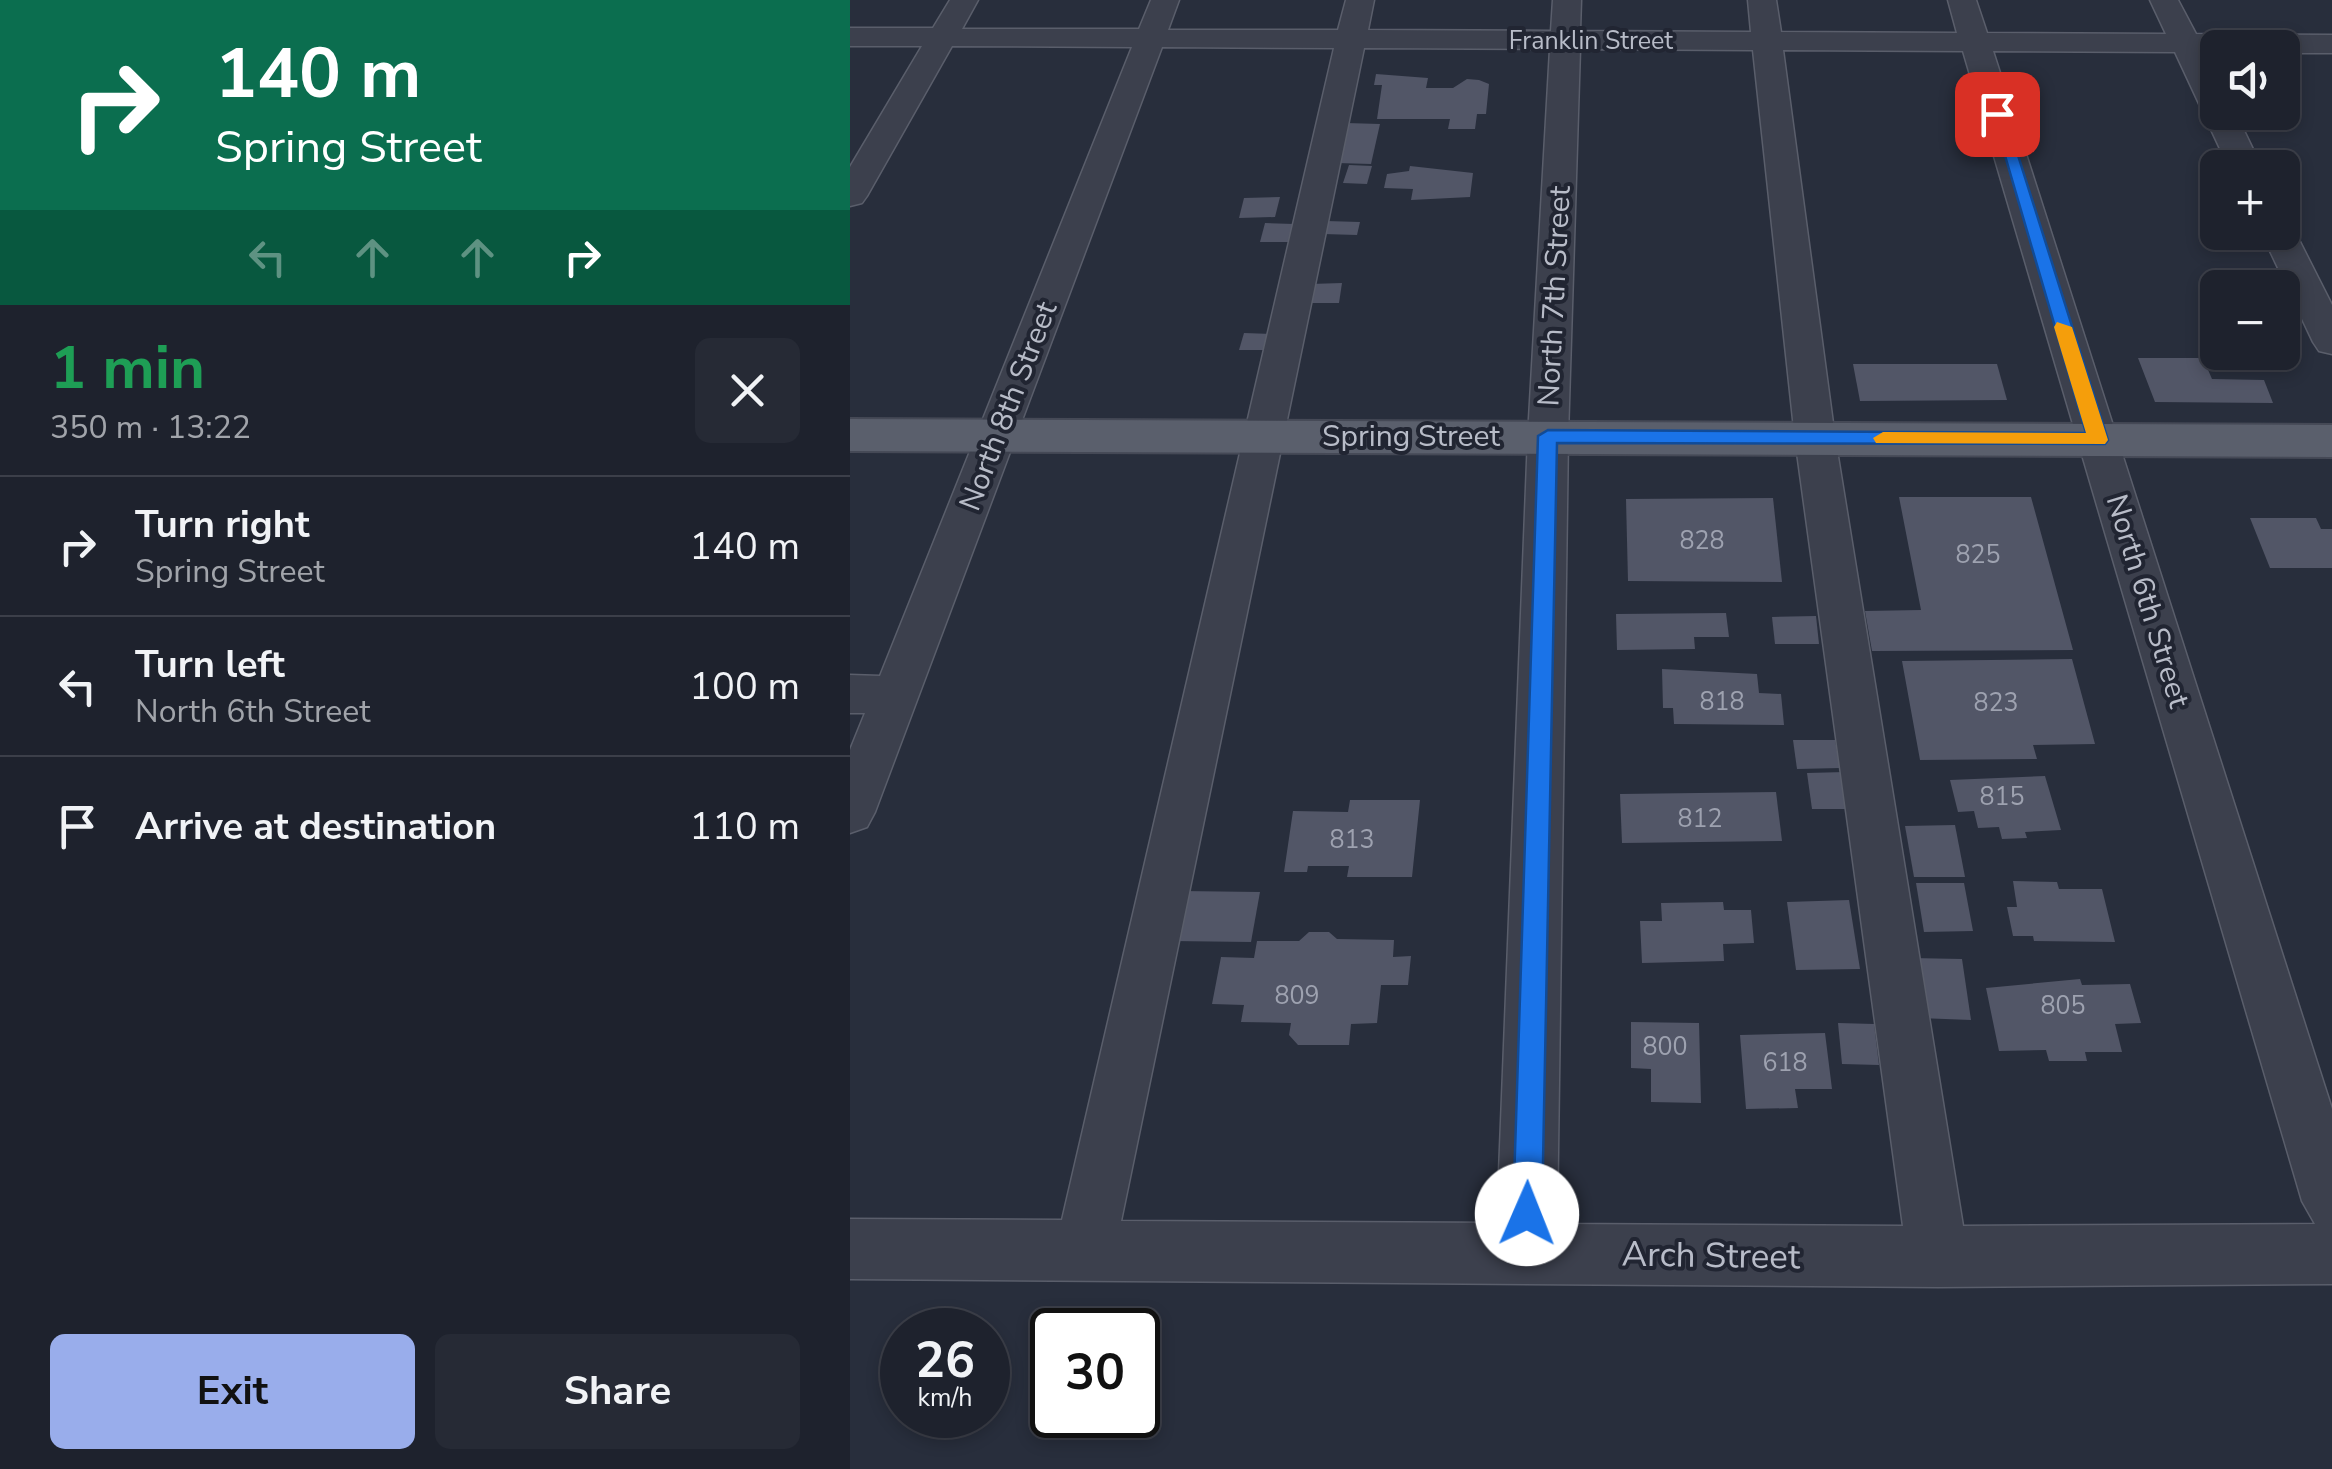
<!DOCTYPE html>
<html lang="en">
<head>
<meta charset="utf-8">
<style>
	body { margin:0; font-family:"Nunito Sans",sans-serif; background:#262a35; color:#f1f3f6; height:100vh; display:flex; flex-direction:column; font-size:38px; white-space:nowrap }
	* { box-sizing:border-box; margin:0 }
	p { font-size:32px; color:#a1a4aa }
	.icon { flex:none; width:55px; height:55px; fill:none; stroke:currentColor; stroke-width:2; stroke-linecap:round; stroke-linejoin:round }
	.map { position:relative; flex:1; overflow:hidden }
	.panel { display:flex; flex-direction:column; background:#1e222d; width:850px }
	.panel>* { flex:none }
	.top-card { background:#0b6e4f; color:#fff; overflow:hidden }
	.buttons { position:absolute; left:1350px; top:30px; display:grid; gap:20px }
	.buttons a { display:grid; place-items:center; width:100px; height:100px; border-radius:15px; background:#1e222d; box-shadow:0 5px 15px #0003,0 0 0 2px #3c3f49; font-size:50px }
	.speed { position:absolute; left:30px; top:1308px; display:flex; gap:20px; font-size:50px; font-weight:700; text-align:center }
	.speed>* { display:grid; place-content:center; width:130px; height:130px; border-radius:50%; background:#1e222d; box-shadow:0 5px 15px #0003,0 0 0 2px #3c3f49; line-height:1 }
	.speed small { font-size:25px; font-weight:400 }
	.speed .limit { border:5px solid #111; border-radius:15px; background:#fff; color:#111 }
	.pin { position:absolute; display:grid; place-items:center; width:85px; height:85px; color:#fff; margin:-42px; border-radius:20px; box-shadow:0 5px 15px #0006 }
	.me { position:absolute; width:110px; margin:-55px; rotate:1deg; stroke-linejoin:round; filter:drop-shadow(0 0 8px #0008) }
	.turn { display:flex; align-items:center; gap:35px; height:210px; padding:0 50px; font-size:45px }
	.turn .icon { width:130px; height:130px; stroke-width:2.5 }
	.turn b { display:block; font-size:70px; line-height:85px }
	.lanes { display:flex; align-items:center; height:95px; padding:0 50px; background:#0003; justify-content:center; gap:50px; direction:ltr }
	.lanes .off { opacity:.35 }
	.round { display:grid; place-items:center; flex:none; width:105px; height:105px; border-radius:15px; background:#262a35 }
	.head { display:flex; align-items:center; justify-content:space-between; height:170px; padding:0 50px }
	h1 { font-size:60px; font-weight:700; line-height:75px; color:#1e9e55 }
	.button { display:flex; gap:20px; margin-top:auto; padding:20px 50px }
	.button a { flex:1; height:115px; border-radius:15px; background:#99adeb; color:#111; font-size:40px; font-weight:700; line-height:115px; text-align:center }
	.button a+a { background:#262a35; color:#f1f3f6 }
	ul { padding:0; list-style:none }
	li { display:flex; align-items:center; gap:30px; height:140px; padding:0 50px; border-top:2px solid #3c3f49 }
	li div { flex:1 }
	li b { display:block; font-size:38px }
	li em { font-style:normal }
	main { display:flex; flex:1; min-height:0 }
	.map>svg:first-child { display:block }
</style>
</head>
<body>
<main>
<section class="panel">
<div class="top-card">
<div class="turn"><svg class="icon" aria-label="right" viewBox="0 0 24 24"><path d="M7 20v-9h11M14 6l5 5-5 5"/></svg><div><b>140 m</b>Spring Street</div></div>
<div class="lanes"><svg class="icon off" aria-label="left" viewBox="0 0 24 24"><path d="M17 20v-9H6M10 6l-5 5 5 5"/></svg><svg class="icon off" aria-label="ahead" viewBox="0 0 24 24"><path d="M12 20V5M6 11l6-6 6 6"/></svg><svg class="icon off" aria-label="ahead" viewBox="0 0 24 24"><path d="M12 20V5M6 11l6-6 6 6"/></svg><svg class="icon" aria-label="right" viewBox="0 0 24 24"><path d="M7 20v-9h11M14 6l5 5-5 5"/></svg></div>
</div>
<div class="head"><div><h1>1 min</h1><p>350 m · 13:22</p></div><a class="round"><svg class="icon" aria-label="close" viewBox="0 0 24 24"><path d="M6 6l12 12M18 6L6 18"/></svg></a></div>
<ul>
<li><svg class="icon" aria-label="right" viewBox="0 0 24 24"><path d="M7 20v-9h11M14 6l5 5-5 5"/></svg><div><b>Turn right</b><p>Spring Street</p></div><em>140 m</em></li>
<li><svg class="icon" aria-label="left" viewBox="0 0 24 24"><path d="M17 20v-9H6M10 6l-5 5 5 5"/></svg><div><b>Turn left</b><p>North 6th Street</p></div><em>100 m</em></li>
<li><svg class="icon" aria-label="arrive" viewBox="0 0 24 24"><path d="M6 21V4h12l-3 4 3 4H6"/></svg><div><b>Arrive at destination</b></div><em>110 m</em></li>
</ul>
<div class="button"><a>Exit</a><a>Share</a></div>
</section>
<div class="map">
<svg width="1482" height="1469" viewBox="0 0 1482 1469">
	<rect width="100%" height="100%" fill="#282e3c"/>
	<g fill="#525667">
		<polygon points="526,74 578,78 576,88 603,88 617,79 629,80 639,84 636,114 627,114 625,129 598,129 600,119 527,119 532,85 524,85"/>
		<polygon points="496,123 530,124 521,164 487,163"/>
		<polygon points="499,165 522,166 517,184 493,183"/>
		<polygon points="560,166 623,173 620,197 561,200 563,189 534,188 537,174 559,171"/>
		<polygon points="430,197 425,217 389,218 394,198"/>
		<polygon points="476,221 510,222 507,235 473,234"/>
		<polygon points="415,223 444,224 439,242 410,242"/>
		<polygon points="492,283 489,303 456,303 460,284"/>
		<polygon points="394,333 425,334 421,350 389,350"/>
		<polygon points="1288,358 1353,358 1362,379 1414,380 1423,403 1305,402"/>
		<polygon points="1003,364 1147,364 1157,400 1010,401"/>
		<polygon points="1049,497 1181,497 1223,650 1022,651 1015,611 1071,610"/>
		<polygon points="923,498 932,582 778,581 776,499"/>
		<polygon points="1400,518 1466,518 1471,529 1482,529 1482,568 1420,568"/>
		<polygon points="876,613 879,637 844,637 845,649 767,650 766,614"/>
		<polygon points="966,616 969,644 925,644 922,617"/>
		<polygon points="1222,659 1245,744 1183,745 1187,759 1070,760 1052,661"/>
		<polygon points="812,669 907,674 909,693 931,694 934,725 824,724 823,708 813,708"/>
		<polygon points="943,740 985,740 990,768 947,769"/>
		<polygon points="995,772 1001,809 962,809 957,773"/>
		<polygon points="1195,776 1211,830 1175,832 1177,838 1152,839 1149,827 1128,828 1124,811 1108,812 1100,780"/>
		<polygon points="926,792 932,841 772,843 770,794"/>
		<polygon points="500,800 570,800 562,877 497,877 499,866 458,866 457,872 434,872 443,811 498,812"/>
		<polygon points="1105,825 1115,877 1064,877 1055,826"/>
		<polygon points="1163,881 1207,882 1209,889 1252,889 1265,942 1184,941 1183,936 1163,936 1157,907 1167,907"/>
		<polygon points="1066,883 1114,883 1123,931 1074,932"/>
		<polygon points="331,891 410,892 401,942 321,941"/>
		<polygon points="999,900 1010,969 946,970 937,902"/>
		<polygon points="873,902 874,910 901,910 904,943 873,944 874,961 792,963 790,921 812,921 811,903"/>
		<polygon points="459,932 479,932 487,939 544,940 543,957 561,956 558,985 531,985 527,1023 501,1024 499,1045 448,1045 439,1035 441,1023 391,1022 394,1005 362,1004 371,957 404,958 407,941 449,941"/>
		<polygon points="1061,958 1112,959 1121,1020 1069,1018"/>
		<polygon points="1230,979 1232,985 1280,984 1291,1023 1265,1024 1272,1052 1235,1052 1237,1061 1199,1061 1196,1050 1149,1051 1136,988"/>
		<polygon points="781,1022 849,1023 851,1103 801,1102 801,1069 781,1068"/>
		<polygon points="988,1023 1024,1024 1029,1065 992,1064"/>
		<polygon points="975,1033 982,1089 945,1089 948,1108 896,1109 890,1035"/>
	</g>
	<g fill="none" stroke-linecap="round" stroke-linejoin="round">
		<g stroke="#5a5e6b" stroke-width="3">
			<g id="minor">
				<path d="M 100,0 L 128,0 L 112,29 L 289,29 L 301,0 L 329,0 L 318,30 L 488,30 L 496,0 L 524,0 L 518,30 L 701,31 L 703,0 L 731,0 L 730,31 L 901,32 L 898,0 L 926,0 L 931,32 L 1107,33 L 1098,0 L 1126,0 L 1137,33 L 1316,34 L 1300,0 L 1328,0 L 1346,34 L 1482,35 L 1482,53 L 1432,53 L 1432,48 L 1368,48 L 1368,52 L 1355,52 L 1368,76 L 1368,112 L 1385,112 L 1412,168 L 1379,168 L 1325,52 L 1143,51 L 1482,1109 L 1482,1284 L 1088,1287 L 0,1279 L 0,1219 L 212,1220 L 484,48 L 312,47 L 25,812 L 17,827 L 0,833 L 0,750 L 15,713 L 0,713 L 0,675 L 30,676 L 282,47 L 102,46 L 17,196 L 12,203 L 0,206 L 0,167 L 72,46 L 0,46 L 0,28 L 83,28 ZM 514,48 L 700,49 L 678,436 L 647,1223 L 271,1221 ZM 730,49 L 903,50 L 945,438 L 1053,1226 L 707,1224 L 718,436 ZM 933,50 L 1113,51 L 1452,1201 L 1465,1224 L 1113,1226 L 985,438 Z"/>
				<polygon points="1432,223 1445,232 1482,305 1482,354 1469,351 1463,342 1411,232 1432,232"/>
			</g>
		</g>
		<g stroke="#454956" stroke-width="4">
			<polygon id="major" points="0,419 1482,425 1482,457 0,451"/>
		</g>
		<use href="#minor" fill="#3c404d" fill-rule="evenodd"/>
		<use href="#major" fill="#5a5f6c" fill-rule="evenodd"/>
	</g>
	<polygon fill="#1a73e8" stroke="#114b97" stroke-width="2.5" points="1142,111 1155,114 1258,440 1255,444 707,443 692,1214 687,1224 677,1228 667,1224 663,1214 688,436 698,430 1236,433"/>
	<polygon fill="#f59e0b" points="1207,322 1222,327 1258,440 1255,444 1026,443 1023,438 1033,432 1236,433 1204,327"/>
	<g text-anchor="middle" stroke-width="8" stroke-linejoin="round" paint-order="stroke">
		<g font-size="25" fill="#b8bcc8" stroke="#212532">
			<text x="741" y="49">Franklin Street</text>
		</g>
		<g font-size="25" fill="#9ea2b0">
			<text x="852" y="549">828</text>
			<text x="1128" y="563">825</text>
			<text x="872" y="710">818</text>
			<text x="1146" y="711">823</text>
			<text x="1152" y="805">815</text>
			<text x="850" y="827">812</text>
			<text x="502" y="848">813</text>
			<text x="447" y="1004">809</text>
			<text x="1213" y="1014">805</text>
			<text x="815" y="1055">800</text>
			<text x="935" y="1071">618</text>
		</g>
		<g font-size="30" fill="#b8bcc8" stroke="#212532">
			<text transform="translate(704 296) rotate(-87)" y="10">North 7th Street</text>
			<text transform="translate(158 406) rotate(-69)" y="10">North 8th Street</text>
			<text x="561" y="446">Spring Street</text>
			<text transform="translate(1298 601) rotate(73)" y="10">North 6th Street</text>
		</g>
		<g font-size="35" fill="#b8bcc8" stroke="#212532">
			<text transform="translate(861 1255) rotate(1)" y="12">Arch Street</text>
		</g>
	</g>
</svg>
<div class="buttons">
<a><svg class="icon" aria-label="sound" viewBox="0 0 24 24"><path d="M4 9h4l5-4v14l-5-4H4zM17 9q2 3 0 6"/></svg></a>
<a>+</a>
<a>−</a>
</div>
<div class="speed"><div>26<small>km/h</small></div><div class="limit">30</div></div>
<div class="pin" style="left:1147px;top:114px;background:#d93025"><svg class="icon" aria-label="arrive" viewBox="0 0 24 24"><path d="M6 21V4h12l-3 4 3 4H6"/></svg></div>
<svg class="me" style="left:677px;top:1214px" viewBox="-20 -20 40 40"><circle r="19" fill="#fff"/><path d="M0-13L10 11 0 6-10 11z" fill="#1a73e8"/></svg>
</div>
</main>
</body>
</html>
